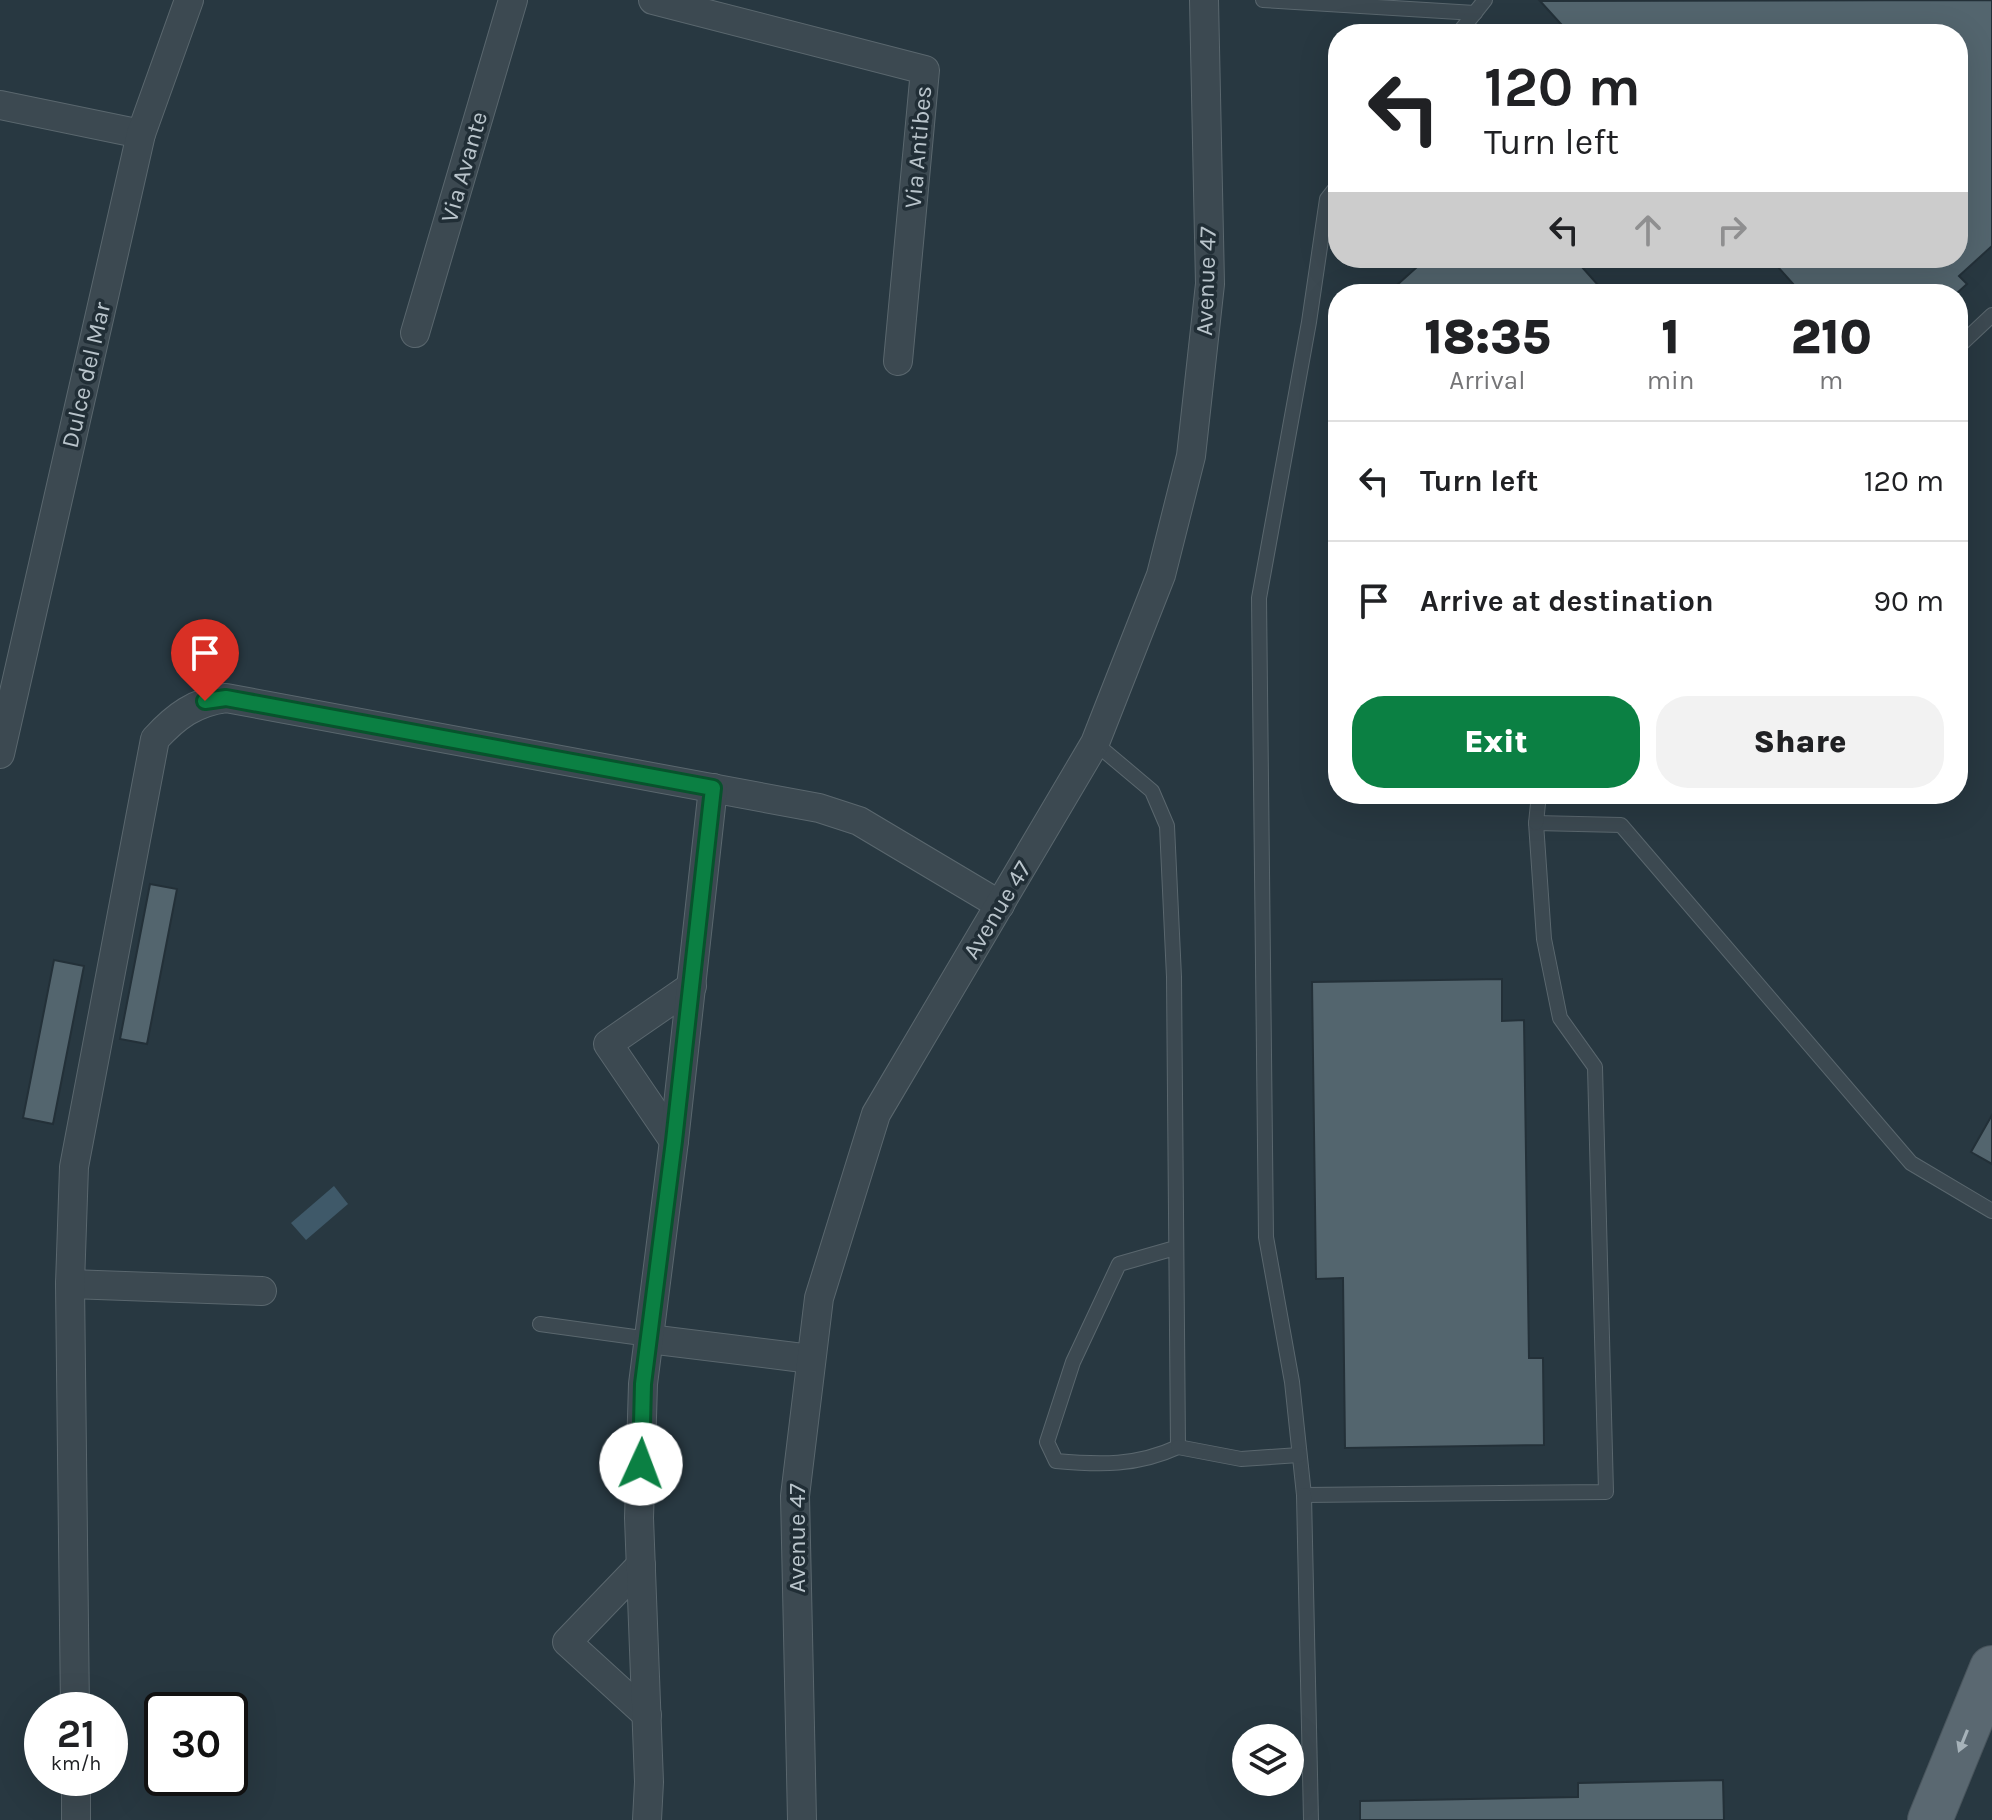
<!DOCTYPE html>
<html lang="en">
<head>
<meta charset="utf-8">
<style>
	body { margin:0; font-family:Karla,sans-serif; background:#f2f2f2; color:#202124; height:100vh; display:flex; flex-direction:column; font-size:30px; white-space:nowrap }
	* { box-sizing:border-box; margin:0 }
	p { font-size:26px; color:#757577 }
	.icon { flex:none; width:44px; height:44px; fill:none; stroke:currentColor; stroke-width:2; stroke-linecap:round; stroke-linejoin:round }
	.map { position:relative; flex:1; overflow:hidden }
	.details { position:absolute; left:1328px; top:284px; width:640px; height:520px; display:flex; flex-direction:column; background:#fff; border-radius:32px; box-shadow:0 8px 32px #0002 }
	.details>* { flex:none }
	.guide { position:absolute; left:1328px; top:24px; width:640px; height:244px; border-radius:32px; box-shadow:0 8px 32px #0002; background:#fff; color:#202124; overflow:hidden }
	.fabs { position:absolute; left:1232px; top:1724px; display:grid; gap:16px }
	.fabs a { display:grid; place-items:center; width:72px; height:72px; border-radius:50%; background:#fff; box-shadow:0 8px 32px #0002; font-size:40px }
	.speed { position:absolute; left:24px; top:1692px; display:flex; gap:16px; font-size:40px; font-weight:700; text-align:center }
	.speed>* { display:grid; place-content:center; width:104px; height:104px; border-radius:50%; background:#fff; box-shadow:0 8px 32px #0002; line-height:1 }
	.speed small { font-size:20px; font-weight:400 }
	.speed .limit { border:4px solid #111; border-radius:12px; background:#fff; color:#111 }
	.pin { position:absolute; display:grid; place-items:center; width:68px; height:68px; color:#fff; margin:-82px -34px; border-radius:50% 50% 50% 0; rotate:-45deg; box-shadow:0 0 8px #0007 }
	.pin .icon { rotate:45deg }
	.me { position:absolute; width:88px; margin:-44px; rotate:2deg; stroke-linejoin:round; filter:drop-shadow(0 0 6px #0008) }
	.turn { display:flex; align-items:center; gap:28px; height:168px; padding:0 24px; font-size:36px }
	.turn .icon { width:104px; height:104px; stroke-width:2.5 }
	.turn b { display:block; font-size:56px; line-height:68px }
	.lanes { display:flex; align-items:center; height:76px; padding:0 24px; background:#0003; justify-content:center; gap:40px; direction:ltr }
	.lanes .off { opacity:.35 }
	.eta { display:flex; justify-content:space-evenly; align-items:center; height:136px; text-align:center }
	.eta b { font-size:48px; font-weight:800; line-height:56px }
	.action { display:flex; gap:16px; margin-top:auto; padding:16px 24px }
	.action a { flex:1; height:92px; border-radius:32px; background:#0b8043; color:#fff; font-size:32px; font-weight:800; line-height:92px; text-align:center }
	.action a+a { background:#f2f2f2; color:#202124 }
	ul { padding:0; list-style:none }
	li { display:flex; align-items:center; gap:24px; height:120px; padding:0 24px; border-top:2px solid #e0e0e0 }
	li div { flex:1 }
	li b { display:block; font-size:30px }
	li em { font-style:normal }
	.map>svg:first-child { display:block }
</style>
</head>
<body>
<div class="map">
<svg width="1992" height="1820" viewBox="0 0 1992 1820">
	<rect width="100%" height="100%" fill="#283841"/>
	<polygon fill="#3f5969" points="334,1186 348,1204 306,1240 291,1223"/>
	<g fill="#53656e" stroke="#233038" stroke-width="2">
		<polygon points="1992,0 1992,246 1959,276 1967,284 1956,294 1802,294 1770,258 1958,258 1958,34 1570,34 1540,1"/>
		<polygon points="1427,258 1574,258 1606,294 1387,294"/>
		<polygon points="1338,396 1338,480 1333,474"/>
		<polygon points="150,884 177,889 147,1044 120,1039"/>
		<polygon points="54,960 84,966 53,1124 23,1118"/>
		<polygon points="1502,979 1502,1021 1524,1020 1529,1358 1543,1358 1544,1445 1345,1448 1343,1278 1316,1279 1312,982"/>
		<polygon points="1992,1115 1992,1164 1971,1152"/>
		<polygon points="1723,1780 1724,1820 1360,1820 1360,1801 1578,1797 1578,1783"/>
	</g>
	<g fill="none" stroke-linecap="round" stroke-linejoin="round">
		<g stroke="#5a676e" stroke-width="16">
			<g id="service">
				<polyline points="1263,0 1475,13"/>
				<polyline points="1458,34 1485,0"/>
				<polyline points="1338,185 1327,199 1309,322 1259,598 1266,1237 1292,1382 1304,1495 1606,1492 1595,1067 1560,1018 1544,939 1536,823 1621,825 1911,1163 1992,1211"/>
				<polyline points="1958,347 1992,315"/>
				<path d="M 1095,743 L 1152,791 L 1167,826 L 1174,977 L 1178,1447 C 1137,1466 1100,1465 1056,1461 L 1047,1442 L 1073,1362 L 1119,1264 L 1175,1248"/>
				<polyline points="1536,823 1539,794"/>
				<polyline points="540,1324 649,1339"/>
				<polyline points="1178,1447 1241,1459 1299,1455"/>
				<polyline points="1304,1495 1311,1820"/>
			</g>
		</g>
		<g stroke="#5a676e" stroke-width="30">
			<g id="minor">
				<polyline points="653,0 925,70 898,361"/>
				<polyline points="0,105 141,134"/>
				<polyline points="415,333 513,0"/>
				<polyline points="0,754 141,134 189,0"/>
				<polyline points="674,1141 608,1044 692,986"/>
				<polyline points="70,1284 262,1291"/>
				<polyline points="649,1339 811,1359"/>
				<polyline points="641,1565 567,1642 647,1715"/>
				<path d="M 75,1710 L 70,1284 L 74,1167 L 155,739 C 176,716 195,702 226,698 L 819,808 L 859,821 L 1000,905"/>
				<polyline points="76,1778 76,1820"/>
				<polyline points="647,1820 649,1782 639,1518 643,1384 674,1141 713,788"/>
				<polyline points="802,1820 795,1496 819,1298 876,1114 1095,743 1161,575 1191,456 1210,284 1204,0"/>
			</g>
		</g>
		<g stroke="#49555d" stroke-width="46">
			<polyline id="primary" points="1930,1820 1992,1668"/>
		</g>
		<use href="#service" stroke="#3c4951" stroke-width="14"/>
		<use href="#minor" stroke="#3c4951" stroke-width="28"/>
		<use href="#primary" stroke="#5a6871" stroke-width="44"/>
	</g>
	<defs><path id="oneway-solid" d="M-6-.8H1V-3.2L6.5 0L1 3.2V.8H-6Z" transform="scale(2)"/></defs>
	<use fill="#a6b2b9" href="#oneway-solid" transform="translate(1963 1741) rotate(112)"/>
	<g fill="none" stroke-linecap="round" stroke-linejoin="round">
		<g stroke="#07532c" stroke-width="20">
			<polyline id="route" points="205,701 226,698 713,788 674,1141 643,1384 641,1464"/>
		</g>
		<use href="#route" stroke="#0b8043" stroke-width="14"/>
	</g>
	<g text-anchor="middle" stroke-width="7" stroke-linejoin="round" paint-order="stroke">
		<g font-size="24" fill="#b9c4cb" stroke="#212e36">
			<text transform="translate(918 147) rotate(-85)" y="8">Via Antibes</text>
			<text transform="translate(464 167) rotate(-74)" y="8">Via Avante</text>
			<text transform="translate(1206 281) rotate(-88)" y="8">Avenue 47</text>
			<text transform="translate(86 375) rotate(-77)" y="8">Dulce del Mar</text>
			<text transform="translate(997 910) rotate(-59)" y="8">Avenue 47</text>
			<text transform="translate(797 1538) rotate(-90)" y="8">Avenue 47</text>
		</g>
	</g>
</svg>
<div class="fabs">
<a><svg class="icon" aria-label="layers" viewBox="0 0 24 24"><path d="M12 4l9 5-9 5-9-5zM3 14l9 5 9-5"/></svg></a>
</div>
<div class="speed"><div>21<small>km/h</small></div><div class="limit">30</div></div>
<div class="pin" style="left:205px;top:701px;background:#d93025"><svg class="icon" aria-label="arrive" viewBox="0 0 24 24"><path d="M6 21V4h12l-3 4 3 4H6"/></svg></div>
<svg class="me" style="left:641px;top:1464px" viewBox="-20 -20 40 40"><circle r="19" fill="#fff"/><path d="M0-13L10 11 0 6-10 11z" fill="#0b8043"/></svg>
<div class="guide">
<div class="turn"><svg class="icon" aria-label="left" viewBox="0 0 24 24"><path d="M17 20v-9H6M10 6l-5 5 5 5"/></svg><div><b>120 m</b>Turn left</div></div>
<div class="lanes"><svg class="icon" aria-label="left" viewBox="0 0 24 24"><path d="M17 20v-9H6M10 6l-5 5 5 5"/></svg><svg class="icon off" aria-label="ahead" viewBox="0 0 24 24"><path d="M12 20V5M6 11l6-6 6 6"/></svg><svg class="icon off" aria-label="right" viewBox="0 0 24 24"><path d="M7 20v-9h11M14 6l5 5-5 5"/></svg></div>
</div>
<section class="details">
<div class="eta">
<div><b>18:35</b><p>Arrival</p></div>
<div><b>1</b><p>min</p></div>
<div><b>210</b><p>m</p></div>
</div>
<ul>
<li><svg class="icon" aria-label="left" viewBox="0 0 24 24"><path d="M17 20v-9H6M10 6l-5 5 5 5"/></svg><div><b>Turn left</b></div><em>120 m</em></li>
<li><svg class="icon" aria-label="arrive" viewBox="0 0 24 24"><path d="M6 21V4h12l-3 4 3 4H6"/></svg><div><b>Arrive at destination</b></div><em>90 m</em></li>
</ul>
<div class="action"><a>Exit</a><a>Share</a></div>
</section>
</div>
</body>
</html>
